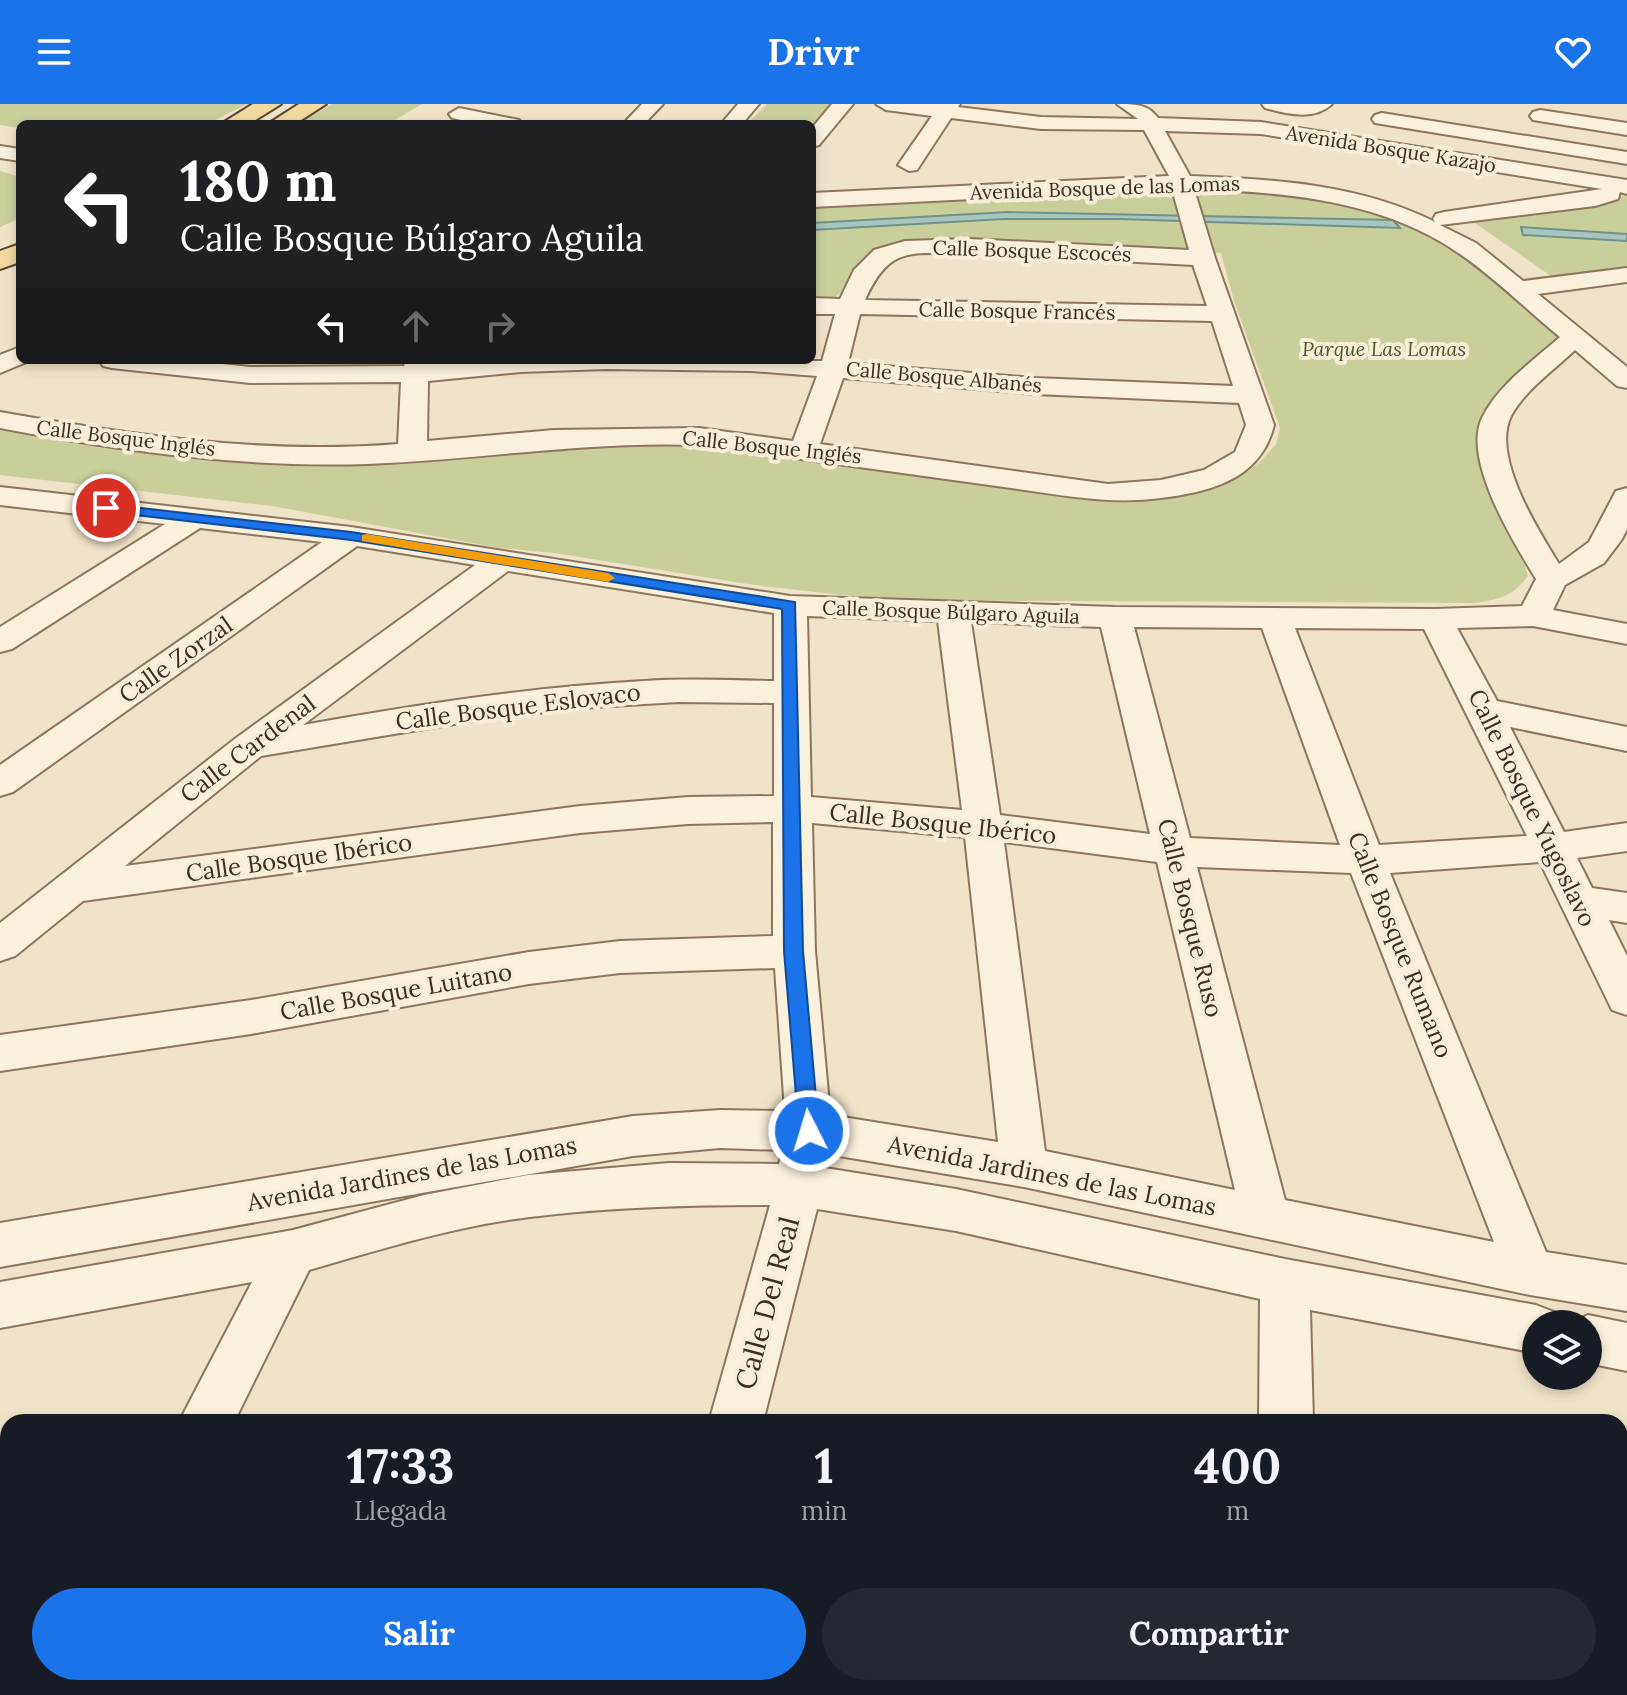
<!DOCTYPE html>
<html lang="es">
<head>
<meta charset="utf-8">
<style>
	body { margin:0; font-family:Lora,serif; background:#242831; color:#f1f3f6; height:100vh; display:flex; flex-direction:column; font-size:30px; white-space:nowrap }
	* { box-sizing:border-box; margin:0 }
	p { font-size:26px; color:#9ea1a6 }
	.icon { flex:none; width:44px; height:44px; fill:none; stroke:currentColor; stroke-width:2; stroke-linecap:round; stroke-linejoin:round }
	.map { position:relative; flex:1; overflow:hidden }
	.drawer { position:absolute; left:0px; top:1310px; width:1628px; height:282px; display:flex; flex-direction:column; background:#171b24; border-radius:24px 24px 0 0; box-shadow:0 4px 12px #0003 }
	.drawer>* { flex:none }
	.hud { position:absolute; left:16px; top:16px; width:800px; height:244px; border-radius:12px; box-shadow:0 4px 12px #0003; background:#202124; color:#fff; overflow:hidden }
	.controls { position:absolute; left:1522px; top:1206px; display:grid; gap:16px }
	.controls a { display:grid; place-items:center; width:80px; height:80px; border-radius:50%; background:#171b24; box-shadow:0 4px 12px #0003; font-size:40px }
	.pin { position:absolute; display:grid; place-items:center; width:68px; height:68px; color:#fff; margin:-34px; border:4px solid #fff; border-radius:50%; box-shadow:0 2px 8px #0007 }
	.me { position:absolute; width:88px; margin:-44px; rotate:355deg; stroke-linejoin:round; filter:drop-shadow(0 0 6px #0008) }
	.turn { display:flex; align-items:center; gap:28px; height:168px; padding:0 32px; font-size:36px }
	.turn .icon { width:104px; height:104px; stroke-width:2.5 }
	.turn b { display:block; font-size:56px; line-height:68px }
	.lanes { display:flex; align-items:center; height:76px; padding:0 32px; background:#0003; justify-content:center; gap:40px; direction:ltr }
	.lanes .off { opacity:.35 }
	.eta { display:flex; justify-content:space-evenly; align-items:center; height:136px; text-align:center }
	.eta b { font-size:48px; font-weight:700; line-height:56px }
	.action { display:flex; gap:16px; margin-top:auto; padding:16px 32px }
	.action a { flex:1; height:92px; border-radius:48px; background:#1a73e8; color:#fff; font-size:32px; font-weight:700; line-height:92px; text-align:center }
	.action a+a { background:#242831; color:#f1f3f6 }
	header { display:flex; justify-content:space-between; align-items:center; height:104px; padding:0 32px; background:#1a73e8; color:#fff; font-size:36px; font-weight:700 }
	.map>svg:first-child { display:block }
</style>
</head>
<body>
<header><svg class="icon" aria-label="menu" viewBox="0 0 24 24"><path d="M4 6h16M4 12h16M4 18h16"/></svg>Drivr<svg class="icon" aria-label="heart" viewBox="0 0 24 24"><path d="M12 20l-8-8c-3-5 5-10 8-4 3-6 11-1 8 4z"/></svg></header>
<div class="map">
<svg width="1627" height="1591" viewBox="0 0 1627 1591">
	<rect width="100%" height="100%" fill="#f0e4c8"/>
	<g fill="#c9cf9b">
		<polygon points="0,0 247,0 207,20 20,20 20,24 0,21"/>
		<polygon points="333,0 422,0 388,20 296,20"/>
		<polygon points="767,0 835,0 812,24 812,20 747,20"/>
		<polygon points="0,67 20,73 20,114 0,123"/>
		<path d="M 1104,83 C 1225,84 1363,77 1468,151 C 1500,174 1529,204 1559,231 L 1557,240 L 1501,301 L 1519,441 L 1528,472 C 1510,494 1502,494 1475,499 L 886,496 L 754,481 L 554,449 L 499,444 L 272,402 L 0,371 L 0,322 L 253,355 L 554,339 L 714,340 L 1157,393 L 1235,375 L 1259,359 L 1276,340 L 1280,324 L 1234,197 L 1221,149 L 1099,145 L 1054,139 L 968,135 L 930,137 L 901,141 L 834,194 L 812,194 L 812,100 Z"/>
		<polygon points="1627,87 1627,164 1551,172 1472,117 1595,100 1626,91"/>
	</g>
	<g fill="#a9c4bc" stroke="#6f938a" stroke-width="2">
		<polygon points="1008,108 1393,116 1400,124 1118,115 1004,115 812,126 812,119"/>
		<polygon points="1521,123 1627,130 1627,137 1523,131"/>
	</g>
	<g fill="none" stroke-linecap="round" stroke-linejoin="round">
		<g stroke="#8d765c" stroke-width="4">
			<g id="minor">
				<polygon points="642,0 663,0 644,20 623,20"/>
				<polygon points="738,0 759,0 742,20 721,20"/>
				<polygon points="832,0 853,0 819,41 812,43 812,24"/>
				<path d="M 876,0 L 960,0 L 958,3 L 1041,13 L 1138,15 L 1117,0 C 1135,0 1148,0 1158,14 L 1261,18 L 1627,76 L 1627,90 L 1620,88 L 1618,95 L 1595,102 L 1440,121 L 1476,139 L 1523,177 L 1627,164 L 1627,178 L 1538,190 L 1627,263 L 1627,284 L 1617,282 L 1575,246 C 1554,266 1525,286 1511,312 C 1491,352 1538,426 1559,460 L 1589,438 L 1616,387 L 1627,384 L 1627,425 L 1622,435 L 1604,459 L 1565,481 L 1553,506 L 1627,520 L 1627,540 L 1533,522 L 1457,524 L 1497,597 L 1627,623 L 1627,647 L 1510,623 L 1564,728 L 1627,719 L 1627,747 L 1577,754 L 1592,784 L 1627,789 L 1627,819 L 1609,816 L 1627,852 L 1627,911 L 1612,906 L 1540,758 L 1390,769 L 1546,1148 L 1627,1161 L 1627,1207 L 1530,1191 L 1024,1083 L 827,1050 L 825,1064 L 956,1085 L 1285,1155 L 1536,1201 L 1554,1208 L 1559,1220 L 1536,1220 L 1536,1249 L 1310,1206 L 1313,1318 L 1259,1318 L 1260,1195 L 956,1127 L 817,1105 L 763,1318 L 709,1318 L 770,1101 C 689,1101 610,1103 530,1113 C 455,1122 382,1145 309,1166 L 234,1318 L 179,1318 L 252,1178 L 0,1224 L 0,1178 L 293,1126 L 424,1091 L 528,1071 L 669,1059 L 779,1060 L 782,1046 L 720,1044 L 633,1052 L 0,1163 L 0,1119 L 633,1012 L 720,1006 L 785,1007 L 775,864 L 620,869 L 529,880 L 251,930 L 0,967 L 0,931 L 251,896 L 529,848 L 620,837 L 773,832 L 773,718 L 688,720 L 580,729 L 83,797 L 15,852 L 0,857 L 0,819 L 236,634 L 475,461 L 357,442 L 13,688 L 0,692 L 0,661 L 322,438 L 200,424 L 12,545 L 0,548 L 0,523 L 165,420 L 0,401 L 0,383 L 351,423 L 790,492 L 1115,503 L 1435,505 L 1522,502 L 1536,475 C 1514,439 1462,356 1482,314 C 1498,281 1533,257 1560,233 C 1527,206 1495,174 1460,150 C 1383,96 1285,88 1194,85 L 1215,154 L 1274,321 C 1261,375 1211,388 1161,394 C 1110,401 1061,391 1011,384 C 941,374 871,365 801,355 C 767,350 731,342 697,341 C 586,337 477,356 367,360 C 244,364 121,347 0,324 L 0,308 C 130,331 265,351 398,340 L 401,278 L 250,279 L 112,264 L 103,262 L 99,256 L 185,256 L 250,263 L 404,262 L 406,256 L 432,256 L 431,260 L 479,256 L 822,257 L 835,210 L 812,210 L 812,194 L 840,195 L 854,166 L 874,146 L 905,137 L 969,135 L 1189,146 L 1172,85 L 812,103 L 812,89 L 1169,72 L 1144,26 L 1041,25 L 951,14 L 917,66 L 909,67 L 898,61 L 932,12 L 886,6 ZM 1165,27 L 1261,30 L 1602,85 L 1444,108 L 1436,110 L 1433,115 L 1435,118 C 1360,80 1273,75 1190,72 ZM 969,149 L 1193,161 L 1207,202 L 865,196 C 891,138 913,151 969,149 ZM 860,210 L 1212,217 L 1233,282 L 1035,274 L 848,259 ZM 606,265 L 752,267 L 817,272 L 793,337 L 699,324 L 554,326 L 427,337 L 428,277 L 521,268 ZM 843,274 L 1035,290 L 1239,299 L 1246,321 L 1235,348 L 1204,366 L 1161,376 L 1108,380 L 820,340 ZM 508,467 L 774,509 L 774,577 C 731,576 687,574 644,577 C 530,583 416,601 303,621 ZM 807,512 L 938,517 L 962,706 L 811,693 ZM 971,518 L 1101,523 L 1150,730 L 1000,711 ZM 1134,523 L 1262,524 L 1340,741 L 1190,734 ZM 1295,524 L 1424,525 L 1527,732 L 1379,741 ZM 679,598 L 774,599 L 774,692 L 688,693 L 580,702 L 125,762 L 261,652 L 497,613 L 594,603 ZM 812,719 L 965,733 L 998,1038 L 830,1011 L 815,847 ZM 1004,738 L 1157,758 L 1235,1086 L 1045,1047 ZM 1197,763 L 1351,769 L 1494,1138 L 1285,1096 Z"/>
				<path d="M 1262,0 L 1332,0 C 1314,17 1287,10 1265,4 Z"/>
				<polygon points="459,4 519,16 522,20 480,20 452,14 449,10"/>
				<polygon points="1540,6 1627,19 1627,31 1533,16 1530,12 1533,8"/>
				<polygon points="1382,9 1627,48 1627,60 1375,19 1372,15 1375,11"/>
				<polygon points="0,42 20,45 20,57 0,54"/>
				<polygon points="20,243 20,256 29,257 0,269 0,251"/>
				<polygon points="1588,1211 1627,1219 1627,1267 1588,1259 1588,1220 1569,1220"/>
				<polygon points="1620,1378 1627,1380 1627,1436 1620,1434"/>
				<polygon points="1620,1560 1627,1565 1627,1591 1576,1591 1575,1584 1620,1584"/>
				<polygon points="35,1584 96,1584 93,1591 32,1591"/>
				<polygon points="344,1584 404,1584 401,1591 341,1591"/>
				<polygon points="634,1584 694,1584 692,1591 632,1591"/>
				<polygon points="934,1584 994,1584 993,1591 933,1591"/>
				<rect x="1251" y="1584" width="60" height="7"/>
			</g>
		</g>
		<g stroke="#5b4430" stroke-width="4">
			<g id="major">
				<polygon points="253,0 281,0 249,20 221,20"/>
				<polygon points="299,0 326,0 295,20 268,20"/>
				<polygon points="20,140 20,158 0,165 0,147"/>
			</g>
		</g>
		<use href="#minor" fill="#faf1dc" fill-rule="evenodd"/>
		<use href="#major" fill="#f3d9a0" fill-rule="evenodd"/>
	</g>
	<polygon fill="#1a73e8" stroke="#114b97" stroke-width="2" points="106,400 351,428 795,498 803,847 819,1027 816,1033 809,1036 802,1033 799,1027 784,847 782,505 351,436 101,407 99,404"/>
	<polygon fill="#f59e0b" points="367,430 608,469 615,474 608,478 362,437 362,431"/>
	<g text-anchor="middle" stroke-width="8" stroke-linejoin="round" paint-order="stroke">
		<g font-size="20" fill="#3d2e20" stroke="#f7eed8">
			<text transform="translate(1391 45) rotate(9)" y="7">Avenida Bosque Kazajo</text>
			<text transform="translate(1105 84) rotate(-2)" y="7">Avenida Bosque de las Lomas</text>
			<text transform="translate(1032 147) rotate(2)" y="7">Calle Bosque Escocés</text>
			<text transform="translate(1017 207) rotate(1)" y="7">Calle Bosque Francés</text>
			<text transform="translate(944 273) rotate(5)" y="7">Calle Bosque Albanés</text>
			<text transform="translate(126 334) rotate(7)" y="7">Calle Bosque Inglés</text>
			<text transform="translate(772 343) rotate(6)" y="7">Calle Bosque Inglés</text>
			<text transform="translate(951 508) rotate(2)" y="7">Calle Bosque Búlgaro Aguila</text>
		</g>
		<g font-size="20" font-style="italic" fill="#4d5a26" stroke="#f7eed8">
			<text x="1384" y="252">Parque Las Lomas</text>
		</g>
		<g font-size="24" fill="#3d2e20" stroke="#f7eed8">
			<text transform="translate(176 556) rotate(-35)" y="8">Calle Zorzal</text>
			<text transform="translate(518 603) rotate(-7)" y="8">Calle Bosque Eslovaco</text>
			<text transform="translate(248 645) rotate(-37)" y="8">Calle Cardenal</text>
			<text transform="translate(1532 704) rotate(64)" y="8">Calle Bosque Yugoslavo</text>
			<text transform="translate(943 720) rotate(6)" y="8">Calle Bosque Ibérico</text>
			<text transform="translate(299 754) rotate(-8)" y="8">Calle Bosque Ibérico</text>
			<text transform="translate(1190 814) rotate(76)" y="8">Calle Bosque Ruso</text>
			<text transform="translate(1400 841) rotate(68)" y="8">Calle Bosque Rumano</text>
			<text transform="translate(396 888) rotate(-10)" y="8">Calle Bosque Luitano</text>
			<text transform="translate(412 1070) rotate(-10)" y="8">Avenida Jardines de las Lomas</text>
			<text transform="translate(1052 1072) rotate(11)" y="8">Avenida Jardines de las Lomas</text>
		</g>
		<g font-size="28" fill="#3d2e20" stroke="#f7eed8">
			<text transform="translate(767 1199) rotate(-75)" y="10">Calle Del Real</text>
		</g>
	</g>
</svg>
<div class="controls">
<a><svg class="icon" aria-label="layers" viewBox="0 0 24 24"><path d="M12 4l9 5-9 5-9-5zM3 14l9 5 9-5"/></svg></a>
</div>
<div class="pin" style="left:106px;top:404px;background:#d93025"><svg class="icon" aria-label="arrive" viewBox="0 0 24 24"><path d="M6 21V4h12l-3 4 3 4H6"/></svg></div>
<svg class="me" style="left:809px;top:1027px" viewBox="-20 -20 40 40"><circle r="17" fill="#1a73e8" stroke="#fff" stroke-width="3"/><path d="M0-11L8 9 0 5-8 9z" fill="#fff"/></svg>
<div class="hud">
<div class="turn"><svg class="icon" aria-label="left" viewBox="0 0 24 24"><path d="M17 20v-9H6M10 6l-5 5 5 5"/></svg><div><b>180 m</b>Calle Bosque Búlgaro Aguila</div></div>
<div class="lanes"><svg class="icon" aria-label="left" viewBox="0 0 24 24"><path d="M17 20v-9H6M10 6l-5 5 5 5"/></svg><svg class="icon off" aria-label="ahead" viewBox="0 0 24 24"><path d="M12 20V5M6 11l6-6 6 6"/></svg><svg class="icon off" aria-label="right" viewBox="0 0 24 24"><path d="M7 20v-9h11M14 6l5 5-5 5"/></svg></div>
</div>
<section class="drawer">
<div class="eta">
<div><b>17:33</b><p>Llegada</p></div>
<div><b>1</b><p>min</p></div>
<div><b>400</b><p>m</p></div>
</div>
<div class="action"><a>Salir</a><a>Compartir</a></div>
</section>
</div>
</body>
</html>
